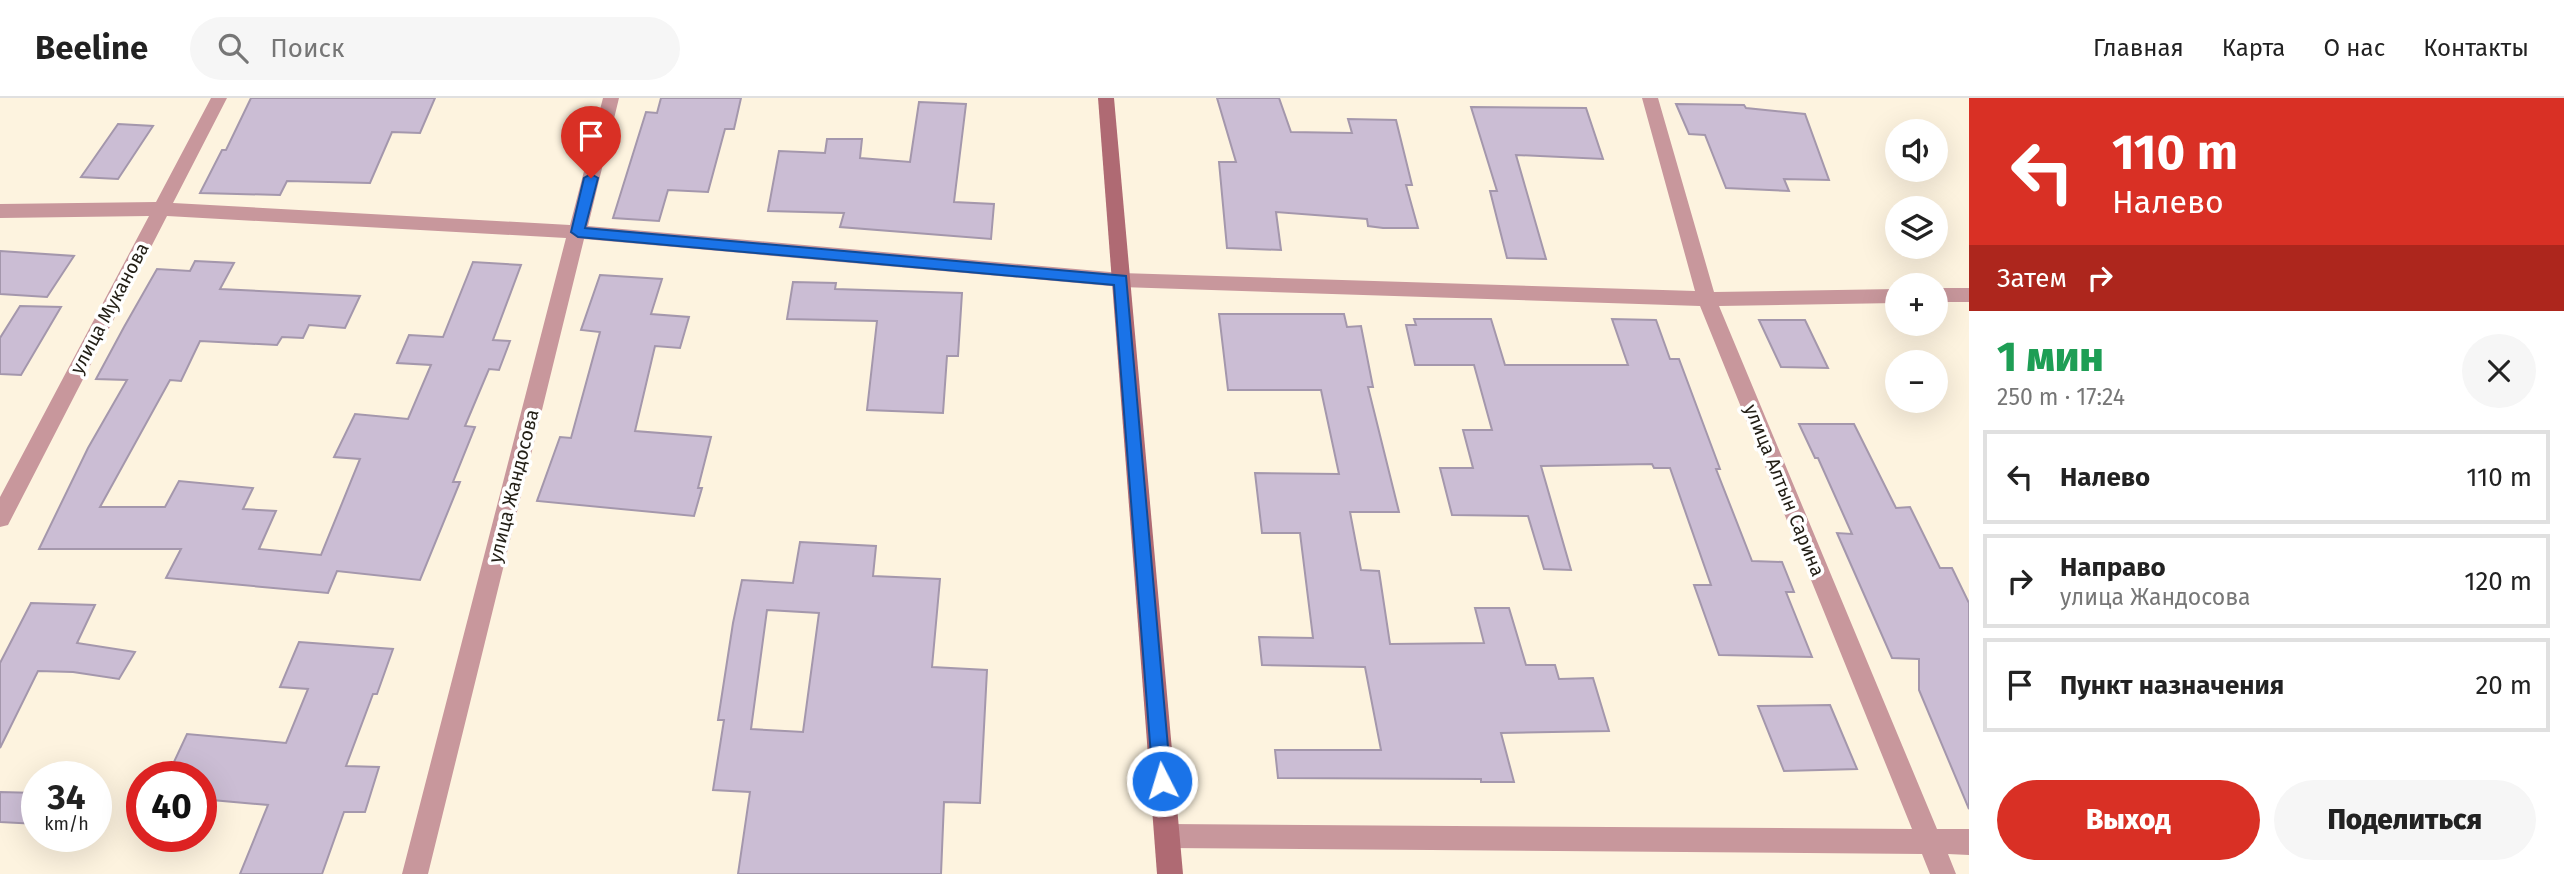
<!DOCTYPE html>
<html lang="ru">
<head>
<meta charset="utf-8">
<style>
	body { margin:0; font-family:"Fira Sans",sans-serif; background:#f6f6f6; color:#222; height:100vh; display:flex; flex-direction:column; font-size:26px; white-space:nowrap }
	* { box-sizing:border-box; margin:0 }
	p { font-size:23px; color:#767676 }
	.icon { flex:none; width:38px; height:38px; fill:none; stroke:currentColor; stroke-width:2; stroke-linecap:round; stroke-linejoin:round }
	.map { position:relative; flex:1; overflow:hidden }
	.side { display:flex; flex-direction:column; background:#fff; width:595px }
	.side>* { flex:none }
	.hud { background:#d93025; color:#fff; overflow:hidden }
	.fabs { position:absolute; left:1885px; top:21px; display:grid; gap:14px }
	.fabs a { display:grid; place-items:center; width:63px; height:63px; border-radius:50%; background:#fff; box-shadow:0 7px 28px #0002; font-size:35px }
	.speed { position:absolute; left:21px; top:663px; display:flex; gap:14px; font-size:35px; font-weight:700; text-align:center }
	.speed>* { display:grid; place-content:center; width:91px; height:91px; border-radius:50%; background:#fff; box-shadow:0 7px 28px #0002; line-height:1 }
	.speed small { font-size:18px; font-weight:400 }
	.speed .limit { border:10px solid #d22; background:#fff; color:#111 }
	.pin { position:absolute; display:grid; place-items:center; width:60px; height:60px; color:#fff; margin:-72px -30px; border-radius:50% 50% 50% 0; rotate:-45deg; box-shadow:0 0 7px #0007 }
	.pin .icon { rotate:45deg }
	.me { position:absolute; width:77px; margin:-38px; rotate:355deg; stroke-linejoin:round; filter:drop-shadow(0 0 5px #0008) }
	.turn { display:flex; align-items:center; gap:24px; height:147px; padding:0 28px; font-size:32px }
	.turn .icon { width:91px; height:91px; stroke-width:2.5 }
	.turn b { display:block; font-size:49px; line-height:60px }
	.then { display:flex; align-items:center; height:66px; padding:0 28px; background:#0003; gap:14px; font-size:26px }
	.round { display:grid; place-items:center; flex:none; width:74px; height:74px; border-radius:37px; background:#f6f6f6 }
	.overview { display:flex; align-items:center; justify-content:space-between; height:119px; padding:0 28px }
	h1 { font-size:42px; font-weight:800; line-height:52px; color:#1e9e55 }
	.primary-button { display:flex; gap:14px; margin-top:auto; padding:14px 28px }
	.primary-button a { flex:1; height:80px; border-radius:42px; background:#d93025; color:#fff; font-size:28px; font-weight:800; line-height:80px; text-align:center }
	.primary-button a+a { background:#f6f6f6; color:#222 }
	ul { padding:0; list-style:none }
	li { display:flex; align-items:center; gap:21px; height:94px; margin:0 14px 10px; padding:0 14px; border:4px solid #e0e0e0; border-radius:0px }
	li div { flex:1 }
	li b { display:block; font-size:26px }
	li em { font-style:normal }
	header { display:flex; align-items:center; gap:42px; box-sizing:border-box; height:98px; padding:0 35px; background:#fff; border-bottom:2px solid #e0e0e0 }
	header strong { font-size:33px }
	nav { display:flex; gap:38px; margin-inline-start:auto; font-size:24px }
	.search { width:490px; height:63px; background:#f6f6f6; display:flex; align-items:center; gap:18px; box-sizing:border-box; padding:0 24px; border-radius:38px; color:#767676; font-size:26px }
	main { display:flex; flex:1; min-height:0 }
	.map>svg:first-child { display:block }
</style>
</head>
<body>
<header>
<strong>Beeline</strong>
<div class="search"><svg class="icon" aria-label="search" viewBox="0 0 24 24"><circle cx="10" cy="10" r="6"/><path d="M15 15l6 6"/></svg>Поиск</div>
<nav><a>Главная</a><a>Карта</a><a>О нас</a><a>Контакты</a></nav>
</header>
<main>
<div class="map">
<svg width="1969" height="776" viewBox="0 0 1969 776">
	<rect width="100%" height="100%" fill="#fdf3df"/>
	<g fill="#cbbdd4" stroke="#a497ac" stroke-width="2" fill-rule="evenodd">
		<polygon points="251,0 435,0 420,35 392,34 370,85 287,83 280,97 200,95 222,52 226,52"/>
		<polygon points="661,0 741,0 734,31 725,31 708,94 668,92 659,123 613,120 646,14 657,15"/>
		<polygon points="1217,0 1279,0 1291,34 1352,35 1348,21 1396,22 1412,87 1406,87 1418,130 1383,130 1368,128 1367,121 1276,114 1281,152 1227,150 1219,64 1236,64"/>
		<polygon points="919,4 966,6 954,104 994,106 991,141 840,129 844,115 768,113 779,53 825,55 827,41 862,41 860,60 910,64"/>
		<polygon points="1676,6 1744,7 1746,10 1805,16 1829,82 1784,81 1789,93 1726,90 1705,37 1689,36"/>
		<polygon points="1471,9 1586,10 1603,61 1516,57 1546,161 1507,160 1490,93 1497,93"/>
		<polygon points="118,26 153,28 118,81 81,79"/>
		<polygon points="0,153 74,158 47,199 0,196"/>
		<polygon points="195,163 234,165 220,191 360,198 345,230 309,227 303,240 282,239 277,247 200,243 181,283 170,282 100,409 165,409 179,383 253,390 243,411 276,413 259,451 321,457 360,361 334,359 355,316 408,321 431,267 397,265 409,237 443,239 473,164 521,167 493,242 510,243 499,272 489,271 465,328 475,329 453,384 460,384 420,482 337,473 328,495 166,480 181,451 39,451 88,350 127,282 96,281 124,229 157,171 190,173"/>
		<polygon points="600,177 662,181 651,216 689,219 680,250 655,248 635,333 711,339 698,390 702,390 694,418 537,403 560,339 571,340 600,234 581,232"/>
		<polygon points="793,184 836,185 835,191 962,195 958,258 947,258 943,315 867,312 877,223 787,221"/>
		<polygon points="20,208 61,209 21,277 0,276 0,240"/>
		<polygon points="1219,216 1344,216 1347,229 1361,228 1373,289 1368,289 1399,414 1350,414 1361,472 1379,473 1390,546 1484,545 1475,510 1509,510 1526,567 1555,567 1559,581 1593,580 1609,633 1501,635 1514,684 1481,684 1481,681 1278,680 1275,652 1381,652 1365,569 1262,567 1259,539 1313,540 1300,435 1262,435 1255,375 1339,376 1321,292 1228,292"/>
		<polygon points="1414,221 1491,221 1505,267 1628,267 1612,221 1656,222 1670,261 1679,261 1720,371 1716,371 1752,463 1782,464 1794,494 1786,494 1812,559 1719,557 1694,487 1711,487 1670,370 1654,370 1652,366 1541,368 1571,472 1544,471 1528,418 1452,417 1440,370 1473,370 1463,332 1492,332 1474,267 1415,267 1406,227 1416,227"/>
		<polygon points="1759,222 1805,222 1828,270 1781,269"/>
		<polygon points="1799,326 1854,326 1896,410 1910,409 1940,470 1952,470 1969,505 1969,711 1919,592 1919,561 1892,560 1837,435 1852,436 1818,360 1815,360"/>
		<path d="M 800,444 L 876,448 L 873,478 L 940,481 L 932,569 L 987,572 L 980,705 L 944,704 L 941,776 L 738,776 L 750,694 L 713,692 L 724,622 L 718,622 L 733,525 L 742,482 L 793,485 ZM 767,512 L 819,515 L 803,634 L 751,631 Z"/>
		<polygon points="31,505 95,507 77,545 135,554 119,581 73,574 38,573 0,650 0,565"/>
		<polygon points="299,544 393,551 377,596 373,596 346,668 379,669 365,714 344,714 322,776 240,776 268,707 201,701 201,679 167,679 187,636 286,645 308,591 280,589"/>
		<polygon points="1830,607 1857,671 1784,673 1758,608"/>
		<polygon points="0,694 37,695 37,726 0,724"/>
	</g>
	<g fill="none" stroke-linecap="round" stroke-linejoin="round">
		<g fill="#c8979c" fill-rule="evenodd">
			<polygon points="211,0 227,0 173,105 570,127 603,0 619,0 588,128 1121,175 1695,193 1642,0 1658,0 1714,194 1897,191 1897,205 1719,208 1937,731 1969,731 1969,757 1948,756 1956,776 1930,776 1922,756 1167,750 1158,747 1155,738 1158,729 1167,726 1912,731 1700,208 1121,189 584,141 428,776 402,776 566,140 167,118 8,427 0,429 0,399 149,118 0,120 0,106 156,104"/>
			<rect x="1936" y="190" width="33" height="14"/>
		</g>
		<polygon fill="#af6a73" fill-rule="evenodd" points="1098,0 1114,0 1183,776 1157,776"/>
	</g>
	<polygon fill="#1a73e8" stroke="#114b97" stroke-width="2" points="591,76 598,80 585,130 1126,178 1171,683 1169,689 1162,692 1155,689 1153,683 1114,187 578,139 571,134 584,80"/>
	<g text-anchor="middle" stroke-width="7" stroke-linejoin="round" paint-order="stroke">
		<g font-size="19" fill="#221e15" stroke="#fff">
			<text transform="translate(109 210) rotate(-62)" y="7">улица Муканова</text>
			<text transform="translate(513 388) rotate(-76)" y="7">улица Жандосова</text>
			<text transform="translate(1785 392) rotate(68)" y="7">улица Алтын Сарина</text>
		</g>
	</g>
</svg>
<div class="fabs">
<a><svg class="icon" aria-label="sound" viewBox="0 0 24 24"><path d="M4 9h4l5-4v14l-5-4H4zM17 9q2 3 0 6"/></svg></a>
<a><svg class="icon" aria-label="layers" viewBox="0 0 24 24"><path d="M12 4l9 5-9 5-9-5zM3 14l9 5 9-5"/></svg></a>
<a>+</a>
<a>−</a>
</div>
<div class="speed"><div>34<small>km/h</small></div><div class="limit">40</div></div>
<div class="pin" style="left:591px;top:80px;background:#d93025"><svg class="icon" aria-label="arrive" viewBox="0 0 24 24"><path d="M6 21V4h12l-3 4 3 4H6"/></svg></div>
<svg class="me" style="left:1162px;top:683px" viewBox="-20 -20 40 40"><circle r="17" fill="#1a73e8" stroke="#fff" stroke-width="3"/><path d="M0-11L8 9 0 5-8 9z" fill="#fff"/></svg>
</div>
<section class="side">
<div class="hud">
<div class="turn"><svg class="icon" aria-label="left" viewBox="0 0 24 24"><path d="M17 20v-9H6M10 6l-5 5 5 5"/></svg><div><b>110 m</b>Налево</div></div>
<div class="then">Затем<svg class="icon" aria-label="right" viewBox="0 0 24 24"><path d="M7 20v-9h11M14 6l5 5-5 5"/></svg></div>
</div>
<div class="overview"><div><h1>1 мин</h1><p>250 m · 17:24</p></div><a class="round"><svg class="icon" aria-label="close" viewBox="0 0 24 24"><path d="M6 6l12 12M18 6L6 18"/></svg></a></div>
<ul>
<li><svg class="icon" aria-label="left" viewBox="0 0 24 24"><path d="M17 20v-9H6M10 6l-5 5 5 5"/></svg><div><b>Налево</b></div><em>110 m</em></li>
<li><svg class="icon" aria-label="right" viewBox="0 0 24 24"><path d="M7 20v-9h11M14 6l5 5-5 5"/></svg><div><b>Направо</b><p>улица Жандосова</p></div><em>120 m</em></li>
<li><svg class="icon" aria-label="arrive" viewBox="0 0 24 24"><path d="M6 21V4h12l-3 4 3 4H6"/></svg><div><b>Пункт назначения</b></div><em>20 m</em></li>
</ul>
<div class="primary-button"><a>Выход</a><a>Поделиться</a></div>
</section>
</main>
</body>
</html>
